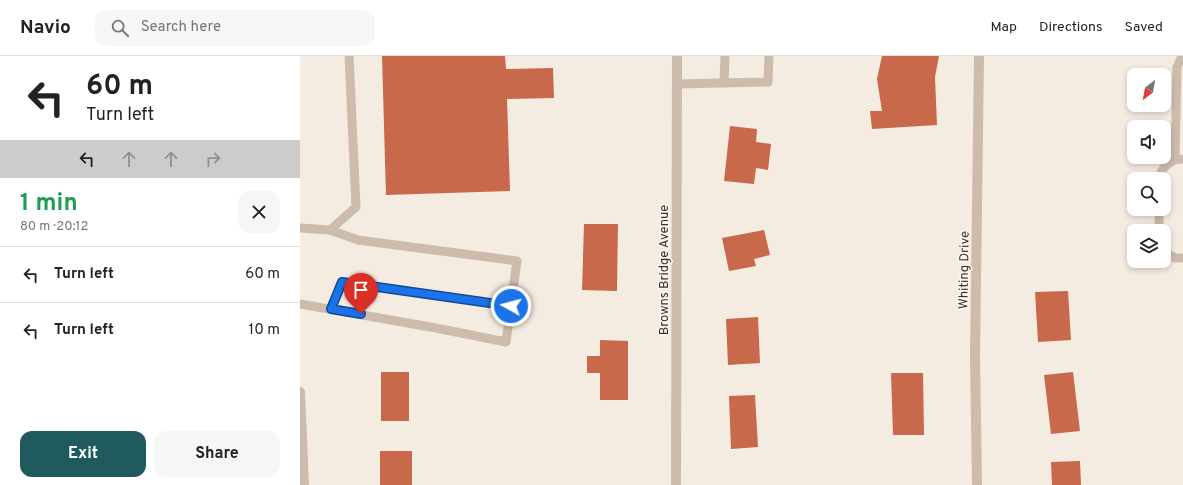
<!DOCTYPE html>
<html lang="en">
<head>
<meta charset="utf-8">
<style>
	body { margin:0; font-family:Overpass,sans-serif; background:#f6f6f6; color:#222; height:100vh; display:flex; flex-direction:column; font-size:15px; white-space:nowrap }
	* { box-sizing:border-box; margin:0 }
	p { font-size:13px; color:#767676 }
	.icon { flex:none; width:22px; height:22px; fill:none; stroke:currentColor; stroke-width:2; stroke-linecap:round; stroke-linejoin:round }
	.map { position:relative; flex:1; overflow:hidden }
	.panel { display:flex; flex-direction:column; background:#fff; width:300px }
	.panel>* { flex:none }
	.banner { background:#fff; color:#222; overflow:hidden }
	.needle { width:26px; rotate:211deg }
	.controls { position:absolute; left:827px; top:12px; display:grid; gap:8px }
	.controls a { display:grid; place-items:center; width:44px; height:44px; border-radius:8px; background:#fff; box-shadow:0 2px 6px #0003; font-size:20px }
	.pin { position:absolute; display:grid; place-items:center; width:34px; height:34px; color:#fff; margin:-41px -17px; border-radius:50% 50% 50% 0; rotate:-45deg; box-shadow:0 0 4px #0007 }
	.pin .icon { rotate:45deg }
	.me { position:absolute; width:44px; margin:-22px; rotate:277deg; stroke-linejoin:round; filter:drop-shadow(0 0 3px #0008) }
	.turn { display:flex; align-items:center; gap:14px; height:84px; padding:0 20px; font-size:18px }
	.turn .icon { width:52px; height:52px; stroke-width:2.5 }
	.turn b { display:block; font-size:28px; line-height:34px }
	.lanes { display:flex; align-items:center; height:38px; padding:0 20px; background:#0003; justify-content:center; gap:20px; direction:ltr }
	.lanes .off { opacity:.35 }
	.round { display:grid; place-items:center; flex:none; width:42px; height:42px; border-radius:12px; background:#f6f6f6 }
	.head { display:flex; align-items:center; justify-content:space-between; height:68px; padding:0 20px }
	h1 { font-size:24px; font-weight:700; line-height:30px; color:#1e9e55 }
	.action { display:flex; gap:8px; margin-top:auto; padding:8px 20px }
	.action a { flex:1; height:46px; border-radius:12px; background:#1f5a5e; color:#fff; font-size:16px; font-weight:700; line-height:46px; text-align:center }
	.action a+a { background:#f6f6f6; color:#222 }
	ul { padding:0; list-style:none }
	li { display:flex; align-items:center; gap:12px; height:56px; padding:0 20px; border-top:1px solid #e0e0e0 }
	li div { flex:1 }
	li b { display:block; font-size:15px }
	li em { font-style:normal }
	header { display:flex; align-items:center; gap:24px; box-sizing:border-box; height:56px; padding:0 20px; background:#fff; border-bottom:1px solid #e0e0e0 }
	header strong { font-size:19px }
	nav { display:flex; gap:22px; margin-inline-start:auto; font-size:14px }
	.search { width:280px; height:36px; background:#f6f6f6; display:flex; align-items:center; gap:10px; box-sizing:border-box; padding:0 14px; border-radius:12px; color:#767676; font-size:15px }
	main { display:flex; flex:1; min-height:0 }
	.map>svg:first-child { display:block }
</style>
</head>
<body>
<header>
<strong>Navio</strong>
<div class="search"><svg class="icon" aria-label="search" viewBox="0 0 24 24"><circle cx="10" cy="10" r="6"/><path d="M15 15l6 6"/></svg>Search here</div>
<nav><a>Map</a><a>Directions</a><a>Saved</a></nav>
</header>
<main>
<section class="panel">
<div class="banner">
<div class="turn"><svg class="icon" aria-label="left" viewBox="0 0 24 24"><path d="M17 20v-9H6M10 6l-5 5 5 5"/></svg><div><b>60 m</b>Turn left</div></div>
<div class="lanes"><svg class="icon" aria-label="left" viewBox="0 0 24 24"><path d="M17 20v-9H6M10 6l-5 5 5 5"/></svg><svg class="icon off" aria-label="ahead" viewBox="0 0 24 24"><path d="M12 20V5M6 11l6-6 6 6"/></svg><svg class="icon off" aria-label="ahead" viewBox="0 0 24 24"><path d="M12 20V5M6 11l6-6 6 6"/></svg><svg class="icon off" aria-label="right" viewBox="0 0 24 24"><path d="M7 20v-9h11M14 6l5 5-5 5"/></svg></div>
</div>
<div class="head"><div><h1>1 min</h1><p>80 m · 20:12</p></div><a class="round"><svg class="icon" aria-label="close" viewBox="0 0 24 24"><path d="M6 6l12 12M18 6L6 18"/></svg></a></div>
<ul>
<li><svg class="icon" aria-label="left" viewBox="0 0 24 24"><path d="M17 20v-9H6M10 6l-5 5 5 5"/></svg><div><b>Turn left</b></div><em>60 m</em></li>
<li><svg class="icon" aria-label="left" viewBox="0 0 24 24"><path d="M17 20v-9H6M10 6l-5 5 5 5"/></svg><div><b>Turn left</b></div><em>10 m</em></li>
</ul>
<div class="action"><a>Exit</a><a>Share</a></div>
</section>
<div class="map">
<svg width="883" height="429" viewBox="0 0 883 429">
	<rect width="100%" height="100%" fill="#f4ebe1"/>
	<g fill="#c8694b">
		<polygon points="82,0 205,0 206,13 253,12 254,42 207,43 210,135 86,139"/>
		<polygon points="582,0 639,0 635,21 637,69 572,73 570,55 582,55 577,23"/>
		<polygon points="430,70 457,73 456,86 471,88 468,114 456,112 454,128 424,125"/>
		<polygon points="284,168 318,168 317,235 282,234"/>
		<polygon points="464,174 470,199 454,203 456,210 429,215 422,182"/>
		<polygon points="768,235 771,284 738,286 735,236"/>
		<polygon points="458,261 460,307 428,309 426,263"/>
		<polygon points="300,284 328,285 328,344 300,344 300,317 287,317 287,300 300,300"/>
		<rect x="81" y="316" width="28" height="49"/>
		<polygon points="773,316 780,375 751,378 744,319"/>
		<polygon points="591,317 623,317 624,379 593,379"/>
		<polygon points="455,339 458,391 431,393 429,340"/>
		<rect x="80" y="395" width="32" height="34"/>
		<polygon points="780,405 781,429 752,429 751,406"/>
	</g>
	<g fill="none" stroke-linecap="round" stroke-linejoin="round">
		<g stroke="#cdbbac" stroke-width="9">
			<polyline points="424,27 425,0"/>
			<polyline points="377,28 468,26 469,0"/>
			<polyline points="875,103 877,11 882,0"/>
			<path d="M 859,123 C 861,111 871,103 883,103"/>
			<polyline points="859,153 859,175"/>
			<polyline points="0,172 30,174 56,151 49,0"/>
			<polyline points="864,196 875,202 883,202"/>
			<polyline points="0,248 136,272 206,286 217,205 58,184 30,174"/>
			<polyline points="31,253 42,226 211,250"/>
		</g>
		<g stroke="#cdbbac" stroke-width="10">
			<polyline points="0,336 4,429"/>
			<polyline points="376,429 377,0"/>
			<polyline points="677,429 675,300 679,0"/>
		</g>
	</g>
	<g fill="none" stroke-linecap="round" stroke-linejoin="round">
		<g stroke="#114b97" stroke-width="10">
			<polyline id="route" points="61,258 31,253 42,226 211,250"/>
		</g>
		<use href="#route" stroke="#1a73e8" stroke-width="7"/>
	</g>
	<g text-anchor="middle" stroke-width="3.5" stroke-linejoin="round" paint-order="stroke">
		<g font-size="13" fill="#3b302b" stroke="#fbf5ee">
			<text transform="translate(363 214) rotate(-90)" y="5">Browns Bridge Avenue</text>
			<text transform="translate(663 214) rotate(-89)" y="5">Whiting Drive</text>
		</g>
	</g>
</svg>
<div class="controls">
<a><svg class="needle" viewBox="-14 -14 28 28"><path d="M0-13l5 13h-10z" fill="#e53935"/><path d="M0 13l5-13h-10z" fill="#767676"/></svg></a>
<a><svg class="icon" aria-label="sound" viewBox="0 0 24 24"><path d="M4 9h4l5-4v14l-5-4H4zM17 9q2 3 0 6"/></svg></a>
<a><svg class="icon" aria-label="search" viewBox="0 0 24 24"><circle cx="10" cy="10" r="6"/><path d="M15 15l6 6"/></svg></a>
<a><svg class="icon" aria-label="layers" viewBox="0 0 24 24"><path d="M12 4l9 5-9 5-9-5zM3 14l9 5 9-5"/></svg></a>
</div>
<div class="pin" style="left:61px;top:258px;background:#d93025"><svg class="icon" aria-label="arrive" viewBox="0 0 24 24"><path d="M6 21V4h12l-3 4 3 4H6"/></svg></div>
<svg class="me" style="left:211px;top:250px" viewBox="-20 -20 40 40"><circle r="17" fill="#1a73e8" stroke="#fff" stroke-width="3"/><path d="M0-11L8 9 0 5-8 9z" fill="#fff"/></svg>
</div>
</main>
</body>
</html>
